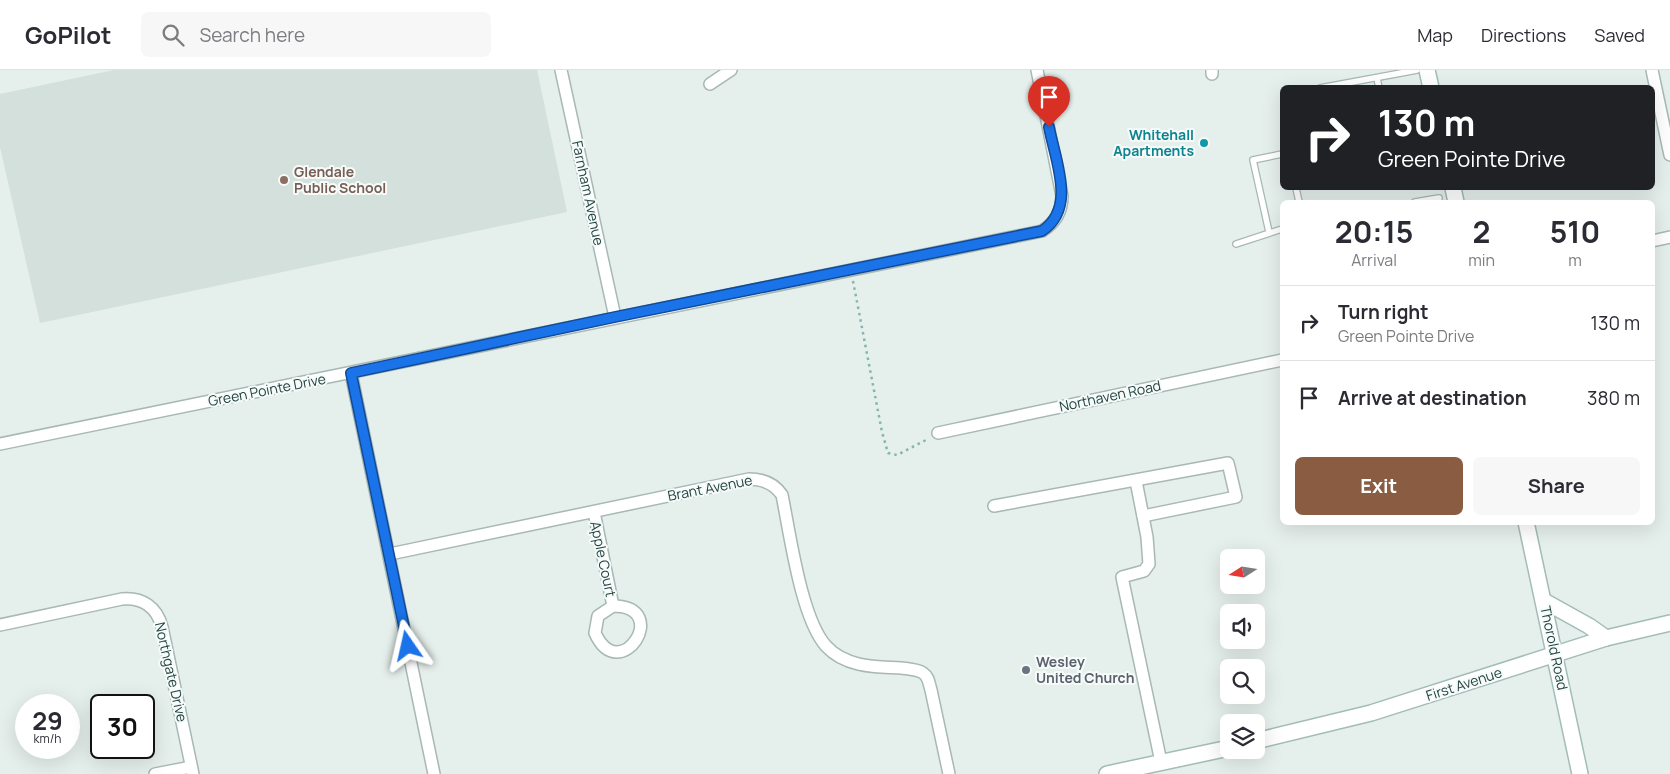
<!DOCTYPE html>
<html lang="en">
<head>
<meta charset="utf-8">
<style>
	body { margin:0; font-family:Manrope,sans-serif; background:#f7f7f7; color:#2b2b33; height:100vh; display:flex; flex-direction:column; font-size:19px; white-space:nowrap }
	* { box-sizing:border-box; margin:0 }
	p { font-size:16px; color:#7c7c81 }
	.icon { flex:none; width:28px; height:28px; fill:none; stroke:currentColor; stroke-width:2; stroke-linecap:round; stroke-linejoin:round }
	.map { position:relative; flex:1; overflow:hidden }
	.details { position:absolute; left:1280px; top:130px; width:375px; height:325px; display:flex; flex-direction:column; background:#fff; border-radius:8px; box-shadow:0 5px 20px #0002 }
	.details>* { flex:none }
	.banner { position:absolute; left:1280px; top:15px; width:375px; height:105px; border-radius:8px; box-shadow:0 5px 20px #0002; background:#202124; color:#fff; overflow:hidden }
	.needle { width:32px; rotate:258deg }
	.buttons { position:absolute; left:1220px; top:479px; display:grid; gap:10px }
	.buttons a { display:grid; place-items:center; width:45px; height:45px; border-radius:8px; background:#fff; box-shadow:0 5px 20px #0002; font-size:25px }
	.speed { position:absolute; left:15px; top:624px; display:flex; gap:10px; font-size:25px; font-weight:700; text-align:center }
	.speed>* { display:grid; place-content:center; width:65px; height:65px; border-radius:50%; background:#fff; box-shadow:0 5px 20px #0002; line-height:1 }
	.speed small { font-size:12px; font-weight:400 }
	.speed .limit { border:2px solid #111; border-radius:8px; background:#fff; color:#111 }
	.pin { position:absolute; display:grid; place-items:center; width:42px; height:42px; color:#fff; margin:-51px -21px; border-radius:50% 50% 50% 0; rotate:-45deg; box-shadow:0 0 5px #0007 }
	.pin .icon { rotate:45deg }
	.me { position:absolute; width:55px; margin:-28px; rotate:349deg; stroke-linejoin:round; filter:drop-shadow(0 0 4px #0008) }
	.turn { display:flex; align-items:center; gap:18px; height:105px; padding:0 15px; font-size:22px }
	.turn .icon { width:65px; height:65px; stroke-width:2.5 }
	.turn b { display:block; font-size:35px; line-height:42px }
	.eta { display:flex; justify-content:space-evenly; align-items:center; height:85px; text-align:center }
	.eta b { font-size:30px; font-weight:700; line-height:35px }
	.cta { display:flex; gap:10px; margin-top:auto; padding:10px 15px }
	.cta a { flex:1; height:58px; border-radius:8px; background:#8a5d42; color:#fff; font-size:20px; font-weight:700; line-height:58px; text-align:center }
	.cta a+a { background:#f7f7f7; color:#2b2b33 }
	ul { padding:0; list-style:none }
	li { display:flex; align-items:center; gap:15px; height:75px; padding:0 15px; border-top:1px solid #e1e1e2 }
	li div { flex:1 }
	li b { display:block; font-size:19px }
	li em { font-style:normal }
	header { display:flex; align-items:center; gap:30px; box-sizing:border-box; height:70px; padding:0 25px; background:#fff; border-bottom:1px solid #e1e1e2 }
	header strong { font-size:24px }
	nav { display:flex; gap:28px; margin-inline-start:auto; font-size:18px }
	.search { width:350px; height:45px; background:#f7f7f7; display:flex; align-items:center; gap:12px; box-sizing:border-box; padding:0 18px; border-radius:8px; color:#7c7c81; font-size:19px }
	.map>svg:first-child { display:block }
</style>
</head>
<body>
<header>
<strong>GoPilot</strong>
<div class="search"><svg class="icon" aria-label="search" viewBox="0 0 24 24"><circle cx="10" cy="10" r="6"/><path d="M15 15l6 6"/></svg>Search here</div>
<nav><a>Map</a><a>Directions</a><a>Saved</a></nav>
</header>
<div class="map">
<svg width="1670" height="704" viewBox="0 0 1670 704">
	<rect width="100%" height="100%" fill="#e5efec"/>
	<polygon fill="#d3e0dc" points="114,0 537,0 567,142 40,253 0,77 0,24"/>
	<g fill="none" stroke-linecap="round" stroke-linejoin="round">
		<g stroke="#a7b8b5" stroke-width="8">
			<g id="lane">
				<polyline points="1377,8 1379,18"/>
				<polyline points="1320,18 1417,0"/>
				<polyline points="1296,118 1299,132"/>
				<polyline points="1415,132 1439,128"/>
				<polyline points="1269,162 1253,90 1282,84"/>
				<polyline points="1236,174 1282,159"/>
			</g>
		</g>
		<g stroke="#a7b8b5" stroke-width="14">
			<g id="street">
				<polyline points="561,0 615,247"/>
				<polyline points="1212,0 1212,4"/>
				<polyline points="1652,0 1670,85"/>
				<polyline points="710,14 731,0"/>
				<polyline points="1652,171 1670,167"/>
				<polyline points="351,303 434,704"/>
				<polyline points="938,363 1282,290"/>
				<path d="M 0,374 L 1042,161 C 1055,153 1062,141 1062,126 L 1037,0"/>
				<polyline points="1136,411 1147,467 1149,494 1144,501 1122,507 1161,692"/>
				<polyline points="994,436 1228,393 1236,427 1143,446"/>
				<path d="M 594,442 L 613,536 C 673,536 620,618 595,563 L 598,546 L 613,536"/>
				<path d="M 390,484 L 749,409 C 763,409 774,413 782,425 C 790,464 801,548 826,576 C 845,597 875,597 901,598 C 908,599 917,599 923,603 C 929,607 929,614 931,620 L 949,704"/>
				<path d="M 0,555 L 122,529 C 142,527 157,537 162,557 L 193,704"/>
				<polyline points="155,704 191,697"/>
			</g>
		</g>
		<g stroke="#a2bcb8" stroke-width="18">
			<g id="secondary">
				<polyline points="1427,0 1431,18"/>
				<polyline points="1453,118 1456,132"/>
				<polyline points="1526,452 1580,704"/>
				<polyline points="1544,531 1589,556 1606,568"/>
				<polyline points="1256,671 1371,643 1606,568 1670,553"/>
				<polyline points="1107,704 1229,678"/>
			</g>
		</g>
		<polyline stroke="#83b6ae" stroke-width="2.5" stroke-dasharray="2.5 4" stroke-linecap="butt" points="853,211 882,362 888,383 897,385 928,369"/>
		<use href="#lane" stroke="#fff" stroke-width="5.5"/>
		<use href="#street" stroke="#fff" stroke-width="11"/>
		<use href="#secondary" stroke="#fff" stroke-width="15"/>
	</g>
	<g fill="none" stroke-linecap="round" stroke-linejoin="round">
		<g stroke="#114b97" stroke-width="12">
			<path id="route" d="M 408,576 L 351,303 L 615,247 L 1042,161 C 1077,138 1055,90 1049,57"/>
		</g>
		<use href="#route" stroke="#1a73e8" stroke-width="9"/>
	</g>
	<circle fill="#0f9aa8" stroke="#f6fbfa" stroke-width="2" cx="1204" cy="73" r="5"/>
	<circle fill="#8d6e63" stroke="#f6fbfa" stroke-width="2" cx="284" cy="110" r="5"/>
	<circle fill="#6b7280" stroke="#f6fbfa" stroke-width="2" cx="1026" cy="600" r="5"/>
	<g text-anchor="middle" stroke-width="4" stroke-linejoin="round" paint-order="stroke">
		<g font-size="14" font-weight="bold" fill="#0d838f" stroke="#f6fbfa" text-anchor="end">
			<text x="1194" y="70">Whitehall<tspan x="1194" dy="16">Apartments</tspan></text>
		</g>
		<g font-size="14" font-weight="bold" fill="#785e54" stroke="#f6fbfa" text-anchor="start">
			<text x="294" y="107">Glendale<tspan x="294" dy="16">Public School</tspan></text>
		</g>
		<g font-size="14" fill="#224440" stroke="#f6fbfa">
			<text transform="translate(588 123) rotate(78)" y="5">Farnham Avenue</text>
			<text transform="translate(267 320) rotate(-11)" y="5">Green Pointe Drive</text>
			<text transform="translate(1110 326) rotate(-12)" y="5">Northaven Road</text>
			<text transform="translate(710 418) rotate(-11)" y="5">Brant Avenue</text>
			<text transform="translate(603 489) rotate(78)" y="5">Apple Court</text>
			<text transform="translate(1554 578) rotate(78)" y="5">Thorold Road</text>
			<text transform="translate(171 602) rotate(77)" y="5">Northgate Drive</text>
			<text transform="translate(1464 614) rotate(-18)" y="5">First Avenue</text>
		</g>
		<g font-size="14" font-weight="bold" fill="#5b616d" stroke="#f6fbfa" text-anchor="start">
			<text x="1036" y="597">Wesley<tspan x="1036" dy="16">United Church</tspan></text>
		</g>
	</g>
</svg>
<div class="buttons">
<a><svg class="needle" viewBox="-14 -14 28 28"><path d="M0-13l5 13h-10z" fill="#e53935"/><path d="M0 13l5-13h-10z" fill="#7c7c81"/></svg></a>
<a><svg class="icon" aria-label="sound" viewBox="0 0 24 24"><path d="M4 9h4l5-4v14l-5-4H4zM17 9q2 3 0 6"/></svg></a>
<a><svg class="icon" aria-label="search" viewBox="0 0 24 24"><circle cx="10" cy="10" r="6"/><path d="M15 15l6 6"/></svg></a>
<a><svg class="icon" aria-label="layers" viewBox="0 0 24 24"><path d="M12 4l9 5-9 5-9-5zM3 14l9 5 9-5"/></svg></a>
</div>
<div class="speed"><div>29<small>km/h</small></div><div class="limit">30</div></div>
<div class="pin" style="left:1049px;top:57px;background:#d93025"><svg class="icon" aria-label="arrive" viewBox="0 0 24 24"><path d="M6 21V4h12l-3 4 3 4H6"/></svg></div>
<svg class="me" style="left:408px;top:576px" viewBox="-20 -20 40 40"><path d="M0-17L14 15 0 8-14 15z" fill="#1a73e8" stroke="#fff" stroke-width="4"/></svg>
<div class="banner">
<div class="turn"><svg class="icon" aria-label="right" viewBox="0 0 24 24"><path d="M7 20v-9h11M14 6l5 5-5 5"/></svg><div><b>130 m</b>Green Pointe Drive</div></div>
</div>
<section class="details">
<div class="eta">
<div><b>20:15</b><p>Arrival</p></div>
<div><b>2</b><p>min</p></div>
<div><b>510</b><p>m</p></div>
</div>
<ul>
<li><svg class="icon" aria-label="right" viewBox="0 0 24 24"><path d="M7 20v-9h11M14 6l5 5-5 5"/></svg><div><b>Turn right</b><p>Green Pointe Drive</p></div><em>130 m</em></li>
<li><svg class="icon" aria-label="arrive" viewBox="0 0 24 24"><path d="M6 21V4h12l-3 4 3 4H6"/></svg><div><b>Arrive at destination</b></div><em>380 m</em></li>
</ul>
<div class="cta"><a>Exit</a><a>Share</a></div>
</section>
</div>
</body>
</html>
